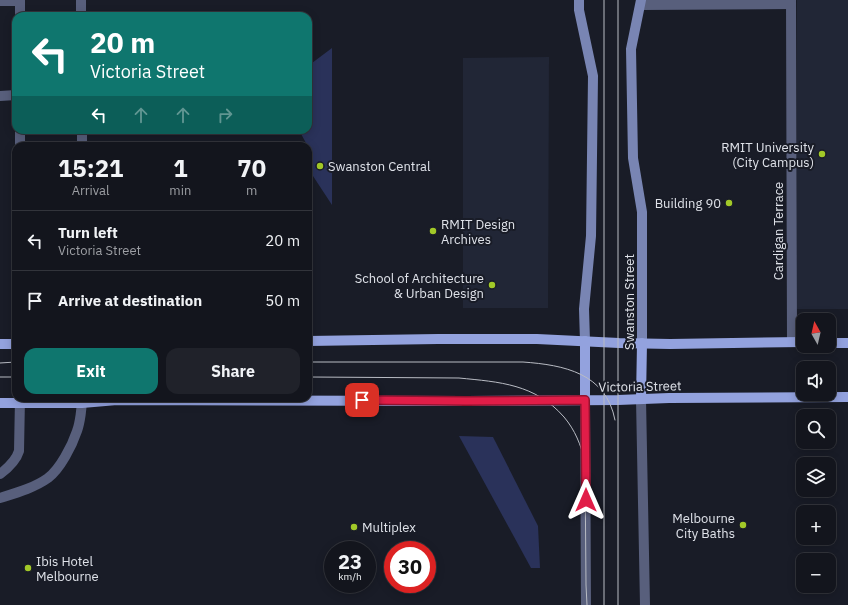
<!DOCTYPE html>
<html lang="en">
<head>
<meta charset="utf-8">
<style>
	body { margin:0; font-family:"IBM Plex Sans",sans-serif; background:#20222a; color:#f1f3f6; height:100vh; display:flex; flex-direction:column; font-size:15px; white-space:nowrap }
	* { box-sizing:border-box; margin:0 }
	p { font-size:13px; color:#9d9fa4 }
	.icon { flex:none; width:22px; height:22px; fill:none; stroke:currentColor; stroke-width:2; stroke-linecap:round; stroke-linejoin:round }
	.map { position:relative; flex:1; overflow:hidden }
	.drawer { position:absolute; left:12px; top:142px; width:300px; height:260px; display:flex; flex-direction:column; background:#13151d; border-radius:12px; box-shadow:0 2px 10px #0003,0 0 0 1px #32343b }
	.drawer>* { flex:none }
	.top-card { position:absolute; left:12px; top:12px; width:300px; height:122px; border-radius:12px; box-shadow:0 2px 10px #0003,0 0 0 1px #32343b; background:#0f766e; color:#fff; overflow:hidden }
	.needle { width:26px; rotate:352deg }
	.fabs { position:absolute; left:796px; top:313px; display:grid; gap:8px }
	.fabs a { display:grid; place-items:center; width:40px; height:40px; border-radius:8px; background:#13151d; box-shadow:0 2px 10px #0003,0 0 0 1px #32343b; font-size:20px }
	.speed { position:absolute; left:324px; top:541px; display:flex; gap:8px; font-size:20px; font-weight:700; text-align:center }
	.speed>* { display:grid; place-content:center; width:52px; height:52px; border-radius:50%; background:#13151d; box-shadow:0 2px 10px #0003,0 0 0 1px #32343b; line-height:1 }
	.speed small { font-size:10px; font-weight:400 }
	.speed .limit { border:6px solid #d22; background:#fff; color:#111 }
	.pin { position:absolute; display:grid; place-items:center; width:34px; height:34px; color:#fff; margin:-17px; border-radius:8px; box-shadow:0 2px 6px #0006 }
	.me { position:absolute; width:44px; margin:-22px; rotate:0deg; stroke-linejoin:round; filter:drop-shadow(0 0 3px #0008) }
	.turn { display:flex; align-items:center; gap:14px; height:84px; padding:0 12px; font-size:18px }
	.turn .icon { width:52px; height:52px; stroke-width:2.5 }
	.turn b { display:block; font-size:28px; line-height:34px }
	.lanes { display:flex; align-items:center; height:38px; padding:0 12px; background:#0003; justify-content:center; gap:20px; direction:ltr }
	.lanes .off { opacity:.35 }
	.eta { display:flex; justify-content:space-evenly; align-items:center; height:68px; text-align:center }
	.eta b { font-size:24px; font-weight:800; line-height:28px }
	.button { display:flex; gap:8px; margin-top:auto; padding:8px 12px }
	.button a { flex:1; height:46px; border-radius:12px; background:#0f766e; color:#fff; font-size:16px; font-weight:800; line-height:46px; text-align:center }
	.button a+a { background:#20222a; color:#f1f3f6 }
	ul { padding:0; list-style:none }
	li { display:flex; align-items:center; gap:12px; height:60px; padding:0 12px; border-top:1px solid #32343b }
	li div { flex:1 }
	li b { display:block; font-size:15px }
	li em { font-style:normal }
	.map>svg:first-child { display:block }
</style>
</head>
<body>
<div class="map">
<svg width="848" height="605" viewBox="0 0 848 605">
	<rect width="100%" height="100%" fill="#191c27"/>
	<g fill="#212636">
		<rect x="797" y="0" width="51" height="309"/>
		<polygon points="549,57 548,308 463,308 463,58"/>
	</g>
	<g fill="#2a325a">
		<polygon points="332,48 332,205 313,176 312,154 300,132 300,130 308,130 308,66"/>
		<polygon points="459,436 493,437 538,526 540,568 531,568"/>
	</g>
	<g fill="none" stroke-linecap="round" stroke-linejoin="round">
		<g stroke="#585f7c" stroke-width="10">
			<polyline points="791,0 792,342"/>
			<polyline points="0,1 20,1"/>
			<polyline points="641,5 791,4"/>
			<polyline points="0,96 16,95"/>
		</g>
		<g stroke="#585f7c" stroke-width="10">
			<polyline points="20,0 20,16"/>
			<polyline points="81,0 81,16"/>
			<polyline points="20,130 20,146"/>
			<polyline points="82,130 82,146"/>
			<polyline points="585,399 586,605"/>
			<polyline points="641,399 645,605"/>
			<path d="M 0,474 C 8,468 16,461 19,451 L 20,398"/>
			<path d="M 0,498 C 16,493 34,488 48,478 C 60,469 72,446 77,431 C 80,423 82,407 82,398"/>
		</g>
		<g stroke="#7985b3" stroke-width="10">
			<polyline points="579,0 579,10 593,76 591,236 584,309 585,341"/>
			<polyline points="641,0 631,49 633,158 642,212 642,343"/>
		</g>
		<g stroke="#93a2de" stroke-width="10">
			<polyline points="308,341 438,339 537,339 619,343 670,344 803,342"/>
			<polyline points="585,341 585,399"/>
			<polyline points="829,343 848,343"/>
			<polyline points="0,344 16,344"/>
			<polyline points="641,399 642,343"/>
			<polyline points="0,403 82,403 117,400 466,401 618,400 669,398 848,397"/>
		</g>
		<g stroke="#b9bcc4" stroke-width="1">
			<polyline points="604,0 604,605"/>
			<path d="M 308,362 L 523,362 C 564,365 606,373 615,420"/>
			<polyline points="0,363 16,362"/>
			<polyline points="0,377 16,377"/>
			<path d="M 308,377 L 459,378 C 500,382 535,384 564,417 C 575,430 581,445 585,462 L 586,585 L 587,605"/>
			<polyline points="618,605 618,0"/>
		</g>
	</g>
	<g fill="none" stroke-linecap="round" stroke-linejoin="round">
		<g stroke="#92132f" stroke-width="10">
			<polyline id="route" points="362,400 466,401 585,400 586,500"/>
		</g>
		<use href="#route" stroke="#e11d48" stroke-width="7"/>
	</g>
	<g fill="#a2c928" stroke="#191c27" stroke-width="1.5">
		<circle cx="822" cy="154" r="4"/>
		<circle cx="320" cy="166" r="4"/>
		<circle cx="729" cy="203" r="4"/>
		<circle cx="433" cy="231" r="4"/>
		<circle cx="492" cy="285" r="4"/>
		<circle cx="743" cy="525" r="4"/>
		<circle cx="354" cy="527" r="4"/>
		<circle cx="28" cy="568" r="4"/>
	</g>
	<g text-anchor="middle" stroke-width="4" stroke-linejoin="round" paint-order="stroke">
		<g font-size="13" fill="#dfe2e9" stroke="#191c27" text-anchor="end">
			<text x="814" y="152">RMIT University<tspan x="814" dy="15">(City Campus)</tspan></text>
			<text x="328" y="171" text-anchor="start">Swanston Central</text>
			<text x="721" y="208">Building 90</text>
			<text x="441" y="229" text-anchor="start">RMIT Design<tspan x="441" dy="15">Archives</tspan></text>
			<text x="484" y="283">School of Architecture<tspan x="484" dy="15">&amp; Urban Design</tspan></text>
			<text x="735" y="523">Melbourne<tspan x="735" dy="15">City Baths</tspan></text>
			<text x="362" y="532" text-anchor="start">Multiplex</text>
			<text x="36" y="566" text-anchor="start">Ibis Hotel<tspan x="36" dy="15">Melbourne</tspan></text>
		</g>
		<g font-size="13" fill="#dfe2e9" stroke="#191c27">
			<text transform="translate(778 231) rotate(-90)" y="5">Cardigan Terrace</text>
			<text transform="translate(629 302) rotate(-90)" y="5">Swanston Street</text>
			<text transform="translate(640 386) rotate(-1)" y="5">Victoria Street</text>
		</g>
	</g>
</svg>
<div class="fabs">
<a><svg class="needle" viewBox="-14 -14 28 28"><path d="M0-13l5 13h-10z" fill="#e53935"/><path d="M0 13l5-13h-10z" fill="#9d9fa4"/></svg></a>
<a><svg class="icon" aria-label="sound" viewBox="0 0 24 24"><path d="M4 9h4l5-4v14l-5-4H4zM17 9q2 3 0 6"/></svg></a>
<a><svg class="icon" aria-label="search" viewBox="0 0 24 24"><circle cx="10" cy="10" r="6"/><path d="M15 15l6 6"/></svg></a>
<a><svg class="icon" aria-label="layers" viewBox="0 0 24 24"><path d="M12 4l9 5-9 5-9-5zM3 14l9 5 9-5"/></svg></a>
<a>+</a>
<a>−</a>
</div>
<div class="speed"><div>23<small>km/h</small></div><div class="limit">30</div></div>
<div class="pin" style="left:362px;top:400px;background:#d93025"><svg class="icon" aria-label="arrive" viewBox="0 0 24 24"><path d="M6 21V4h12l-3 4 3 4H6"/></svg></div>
<svg class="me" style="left:586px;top:500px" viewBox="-20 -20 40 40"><path d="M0-17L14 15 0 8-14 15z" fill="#e11d48" stroke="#fff" stroke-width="4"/></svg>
<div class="top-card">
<div class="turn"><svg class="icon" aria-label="left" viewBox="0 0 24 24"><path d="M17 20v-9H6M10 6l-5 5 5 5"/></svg><div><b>20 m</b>Victoria Street</div></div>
<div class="lanes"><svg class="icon" aria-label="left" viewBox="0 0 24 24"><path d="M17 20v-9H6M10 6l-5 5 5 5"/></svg><svg class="icon off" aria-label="ahead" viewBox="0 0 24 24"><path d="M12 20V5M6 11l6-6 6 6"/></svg><svg class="icon off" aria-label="ahead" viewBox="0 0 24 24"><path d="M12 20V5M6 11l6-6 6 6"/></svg><svg class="icon off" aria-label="right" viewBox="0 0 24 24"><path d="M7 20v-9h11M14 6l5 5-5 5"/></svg></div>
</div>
<section class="drawer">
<div class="eta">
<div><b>15:21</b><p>Arrival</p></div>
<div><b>1</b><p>min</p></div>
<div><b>70</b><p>m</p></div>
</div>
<ul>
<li><svg class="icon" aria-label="left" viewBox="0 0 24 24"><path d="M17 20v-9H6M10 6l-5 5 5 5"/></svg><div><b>Turn left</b><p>Victoria Street</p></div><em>20 m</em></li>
<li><svg class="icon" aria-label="arrive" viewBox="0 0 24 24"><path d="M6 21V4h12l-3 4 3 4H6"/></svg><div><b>Arrive at destination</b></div><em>50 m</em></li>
</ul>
<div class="button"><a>Exit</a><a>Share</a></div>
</section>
</div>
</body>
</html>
